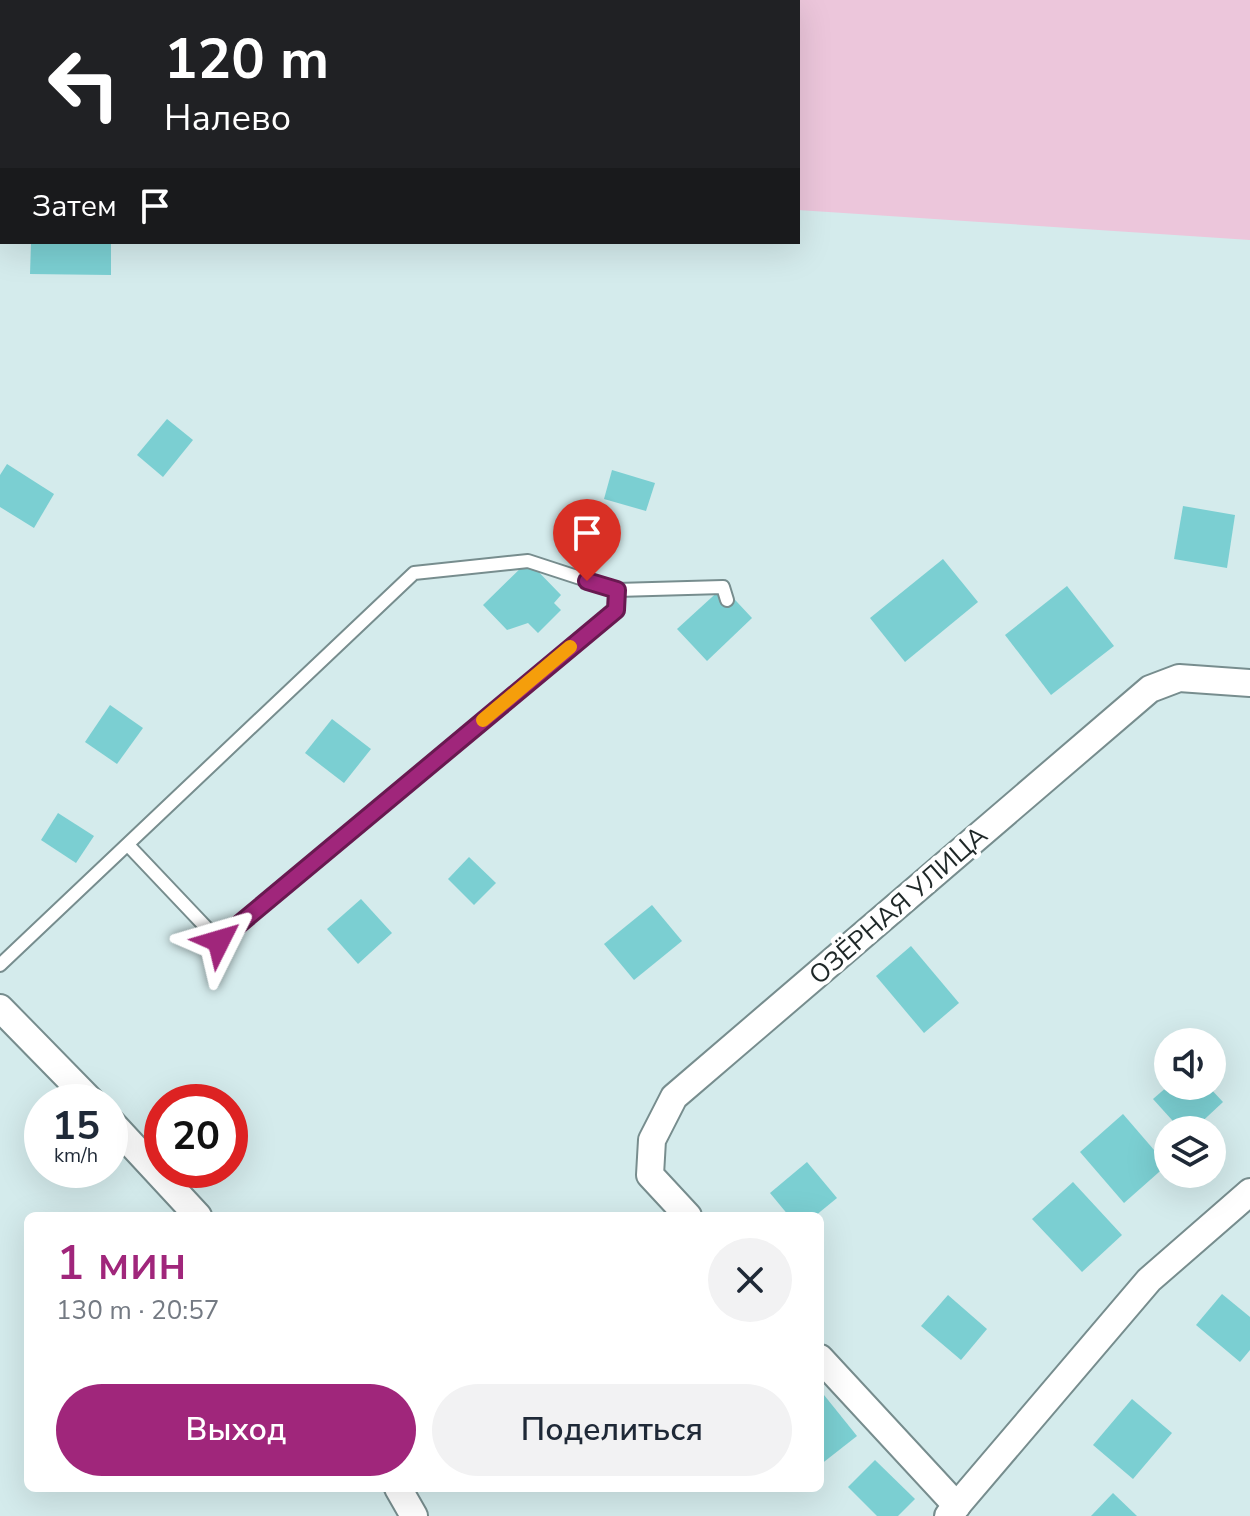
<!DOCTYPE html>
<html lang="ru">
<head>
<meta charset="utf-8">
<style>
	body { margin:0; font-family:"Nunito Sans",sans-serif; background:#f2f2f3; color:#1f2937; height:100vh; display:flex; flex-direction:column; font-size:30px; white-space:nowrap }
	* { box-sizing:border-box; margin:0 }
	p { font-size:26px; color:#747a83 }
	.icon { flex:none; width:44px; height:44px; fill:none; stroke:currentColor; stroke-width:2; stroke-linecap:round; stroke-linejoin:round }
	.map { position:relative; flex:1; overflow:hidden }
	.side { position:absolute; left:24px; top:1212px; width:800px; height:280px; display:flex; flex-direction:column; background:#fff; border-radius:12px; box-shadow:0 8px 32px #0002 }
	.side>* { flex:none }
	.guide { position:absolute; left:0px; top:0px; width:800px; height:244px; box-shadow:0 8px 32px #0002; background:#202124; color:#fff; overflow:hidden }
	.buttons { position:absolute; left:1154px; top:1028px; display:grid; gap:16px }
	.buttons a { display:grid; place-items:center; width:72px; height:72px; border-radius:50%; background:#fff; box-shadow:0 8px 32px #0002; font-size:40px }
	.speed { position:absolute; left:24px; top:1084px; display:flex; gap:16px; font-size:40px; font-weight:700; text-align:center }
	.speed>* { display:grid; place-content:center; width:104px; height:104px; border-radius:50%; background:#fff; box-shadow:0 8px 32px #0002; line-height:1 }
	.speed small { font-size:20px; font-weight:400 }
	.speed .limit { border:12px solid #d22; background:#fff; color:#111 }
	.pin { position:absolute; display:grid; place-items:center; width:68px; height:68px; color:#fff; margin:-82px -34px; border-radius:50% 50% 50% 0; rotate:-45deg; box-shadow:0 0 8px #0007 }
	.pin .icon { rotate:45deg }
	.me { position:absolute; width:88px; margin:-44px; rotate:50deg; stroke-linejoin:round; filter:drop-shadow(0 0 6px #0008) }
	.turn { display:flex; align-items:center; gap:28px; height:168px; padding:0 32px; font-size:36px }
	.turn .icon { width:104px; height:104px; stroke-width:2.5 }
	.turn b { display:block; font-size:56px; line-height:68px }
	.then { display:flex; align-items:center; height:76px; padding:0 32px; background:#0003; gap:16px; font-size:30px }
	.round { display:grid; place-items:center; flex:none; width:84px; height:84px; border-radius:42px; background:#f2f2f3 }
	.overview { display:flex; align-items:center; justify-content:space-between; height:136px; padding:0 32px }
	h1 { font-size:48px; font-weight:600; line-height:60px; color:#a0267b }
	.action { display:flex; gap:16px; margin-top:auto; padding:16px 32px }
	.action a { flex:1; height:92px; border-radius:48px; background:#a0267b; color:#fff; font-size:32px; font-weight:600; line-height:92px; text-align:center }
	.action a+a { background:#f2f2f3; color:#1f2937 }
	.map>svg:first-child { display:block }
</style>
</head>
<body>
<div class="map">
<svg width="1250" height="1516" viewBox="0 0 1250 1516">
	<rect width="100%" height="100%" fill="#d4ebec"/>
	<polygon fill="#ecc6db" points="352,0 1250,0 1250,240 798,210 798,2"/>
	<g fill="#7bcfd2">
		<polygon points="31,242 111,242 111,275 30,274"/>
		<polygon points="167,419 193,440 163,477 137,455"/>
		<polygon points="7,464 54,494 34,528 0,507 0,475"/>
		<polygon points="612,470 655,483 646,511 604,499"/>
		<polygon points="1183,506 1235,515 1227,568 1174,559"/>
		<polygon points="943,559 978,602 905,662 870,618"/>
		<polygon points="528,561 561,595 554,603 561,610 538,633 528,623 507,630 483,605"/>
		<polygon points="1067,586 1114,646 1051,695 1005,635"/>
		<polygon points="723,587 752,618 707,661 677,629"/>
		<polygon points="110,705 143,728 117,764 85,742"/>
		<polygon points="332,719 371,749 344,783 305,753"/>
		<polygon points="58,813 94,836 76,863 41,840"/>
		<polygon points="469,857 496,883 474,905 448,879"/>
		<polygon points="361,899 392,933 358,964 327,929"/>
		<polygon points="652,905 682,941 634,980 604,944"/>
		<polygon points="911,946 959,1003 924,1033 876,976"/>
		<polygon points="1168,1086 1208,1086 1223,1102 1193,1130 1181,1130 1153,1099"/>
		<polygon points="1123,1114 1167,1165 1124,1203 1080,1152"/>
		<polygon points="807,1162 837,1198 815,1216 789,1216 770,1193"/>
		<polygon points="1073,1182 1122,1235 1082,1272 1032,1219"/>
		<polygon points="1222,1294 1250,1317 1250,1350 1240,1362 1196,1325"/>
		<polygon points="948,1295 987,1329 961,1360 921,1326"/>
		<polygon points="820,1390 857,1436 820,1465"/>
		<polygon points="1132,1399 1172,1433 1133,1479 1093,1445"/>
		<polygon points="875,1460 915,1499 898,1516 877,1516 848,1487"/>
		<polygon points="1113,1493 1137,1516 1091,1516"/>
	</g>
	<g fill="none" stroke-linecap="round" stroke-linejoin="round">
		<g stroke="#778d8e" stroke-width="16">
			<g id="lane">
				<polyline points="128,845 219,941 616,610 617,590"/>
				<polyline points="0,965 414,573 528,561 617,590 723,587 727,600"/>
			</g>
		</g>
		<g stroke="#778d8e" stroke-width="30">
			<g id="street">
				<polyline points="0,1008 92,1102"/>
				<polyline points="110,1121 198,1216"/>
				<polyline points="688,1216 650,1175 652,1140 674,1097 1150,689 1179,678 1250,683"/>
				<polyline points="820,1358 957,1506"/>
				<polyline points="398,1488 414,1516"/>
				<polyline points="948,1516 1149,1280 1250,1192"/>
			</g>
		</g>
		<use href="#lane" stroke="#fff" stroke-width="12"/>
		<use href="#street" stroke="#fff" stroke-width="26"/>
	</g>
	<g fill="none" stroke-linecap="round" stroke-linejoin="round">
		<g stroke="#681950" stroke-width="20">
			<polyline id="route" points="219,941 616,610 617,590 587,581"/>
		</g>
		<use href="#route" stroke="#a0267b" stroke-width="14"/>
		<polyline stroke="#f59e0b" stroke-width="14" points="483,720 570,647"/>
	</g>
	<g text-anchor="middle" stroke-width="8" stroke-linejoin="round" paint-order="stroke">
		<g font-size="26" fill="#1e2727" stroke="#fff">
			<text transform="translate(898 905) rotate(-41)" y="9">ОЗЁРНАЯ УЛИЦА</text>
		</g>
	</g>
</svg>
<div class="buttons">
<a><svg class="icon" aria-label="sound" viewBox="0 0 24 24"><path d="M4 9h4l5-4v14l-5-4H4zM17 9q2 3 0 6"/></svg></a>
<a><svg class="icon" aria-label="layers" viewBox="0 0 24 24"><path d="M12 4l9 5-9 5-9-5zM3 14l9 5 9-5"/></svg></a>
</div>
<div class="speed"><div>15<small>km/h</small></div><div class="limit">20</div></div>
<div class="pin" style="left:587px;top:581px;background:#d93025"><svg class="icon" aria-label="arrive" viewBox="0 0 24 24"><path d="M6 21V4h12l-3 4 3 4H6"/></svg></div>
<svg class="me" style="left:219px;top:941px" viewBox="-20 -20 40 40"><path d="M0-17L14 15 0 8-14 15z" fill="#a0267b" stroke="#fff" stroke-width="4"/></svg>
<div class="guide">
<div class="turn"><svg class="icon" aria-label="left" viewBox="0 0 24 24"><path d="M17 20v-9H6M10 6l-5 5 5 5"/></svg><div><b>120 m</b>Налево</div></div>
<div class="then">Затем<svg class="icon" aria-label="arrive" viewBox="0 0 24 24"><path d="M6 21V4h12l-3 4 3 4H6"/></svg></div>
</div>
<section class="side">
<div class="overview"><div><h1>1 мин</h1><p>130 m · 20:57</p></div><a class="round"><svg class="icon" aria-label="close" viewBox="0 0 24 24"><path d="M6 6l12 12M18 6L6 18"/></svg></a></div>
<div class="action"><a>Выход</a><a>Поделиться</a></div>
</section>
</div>
</body>
</html>
